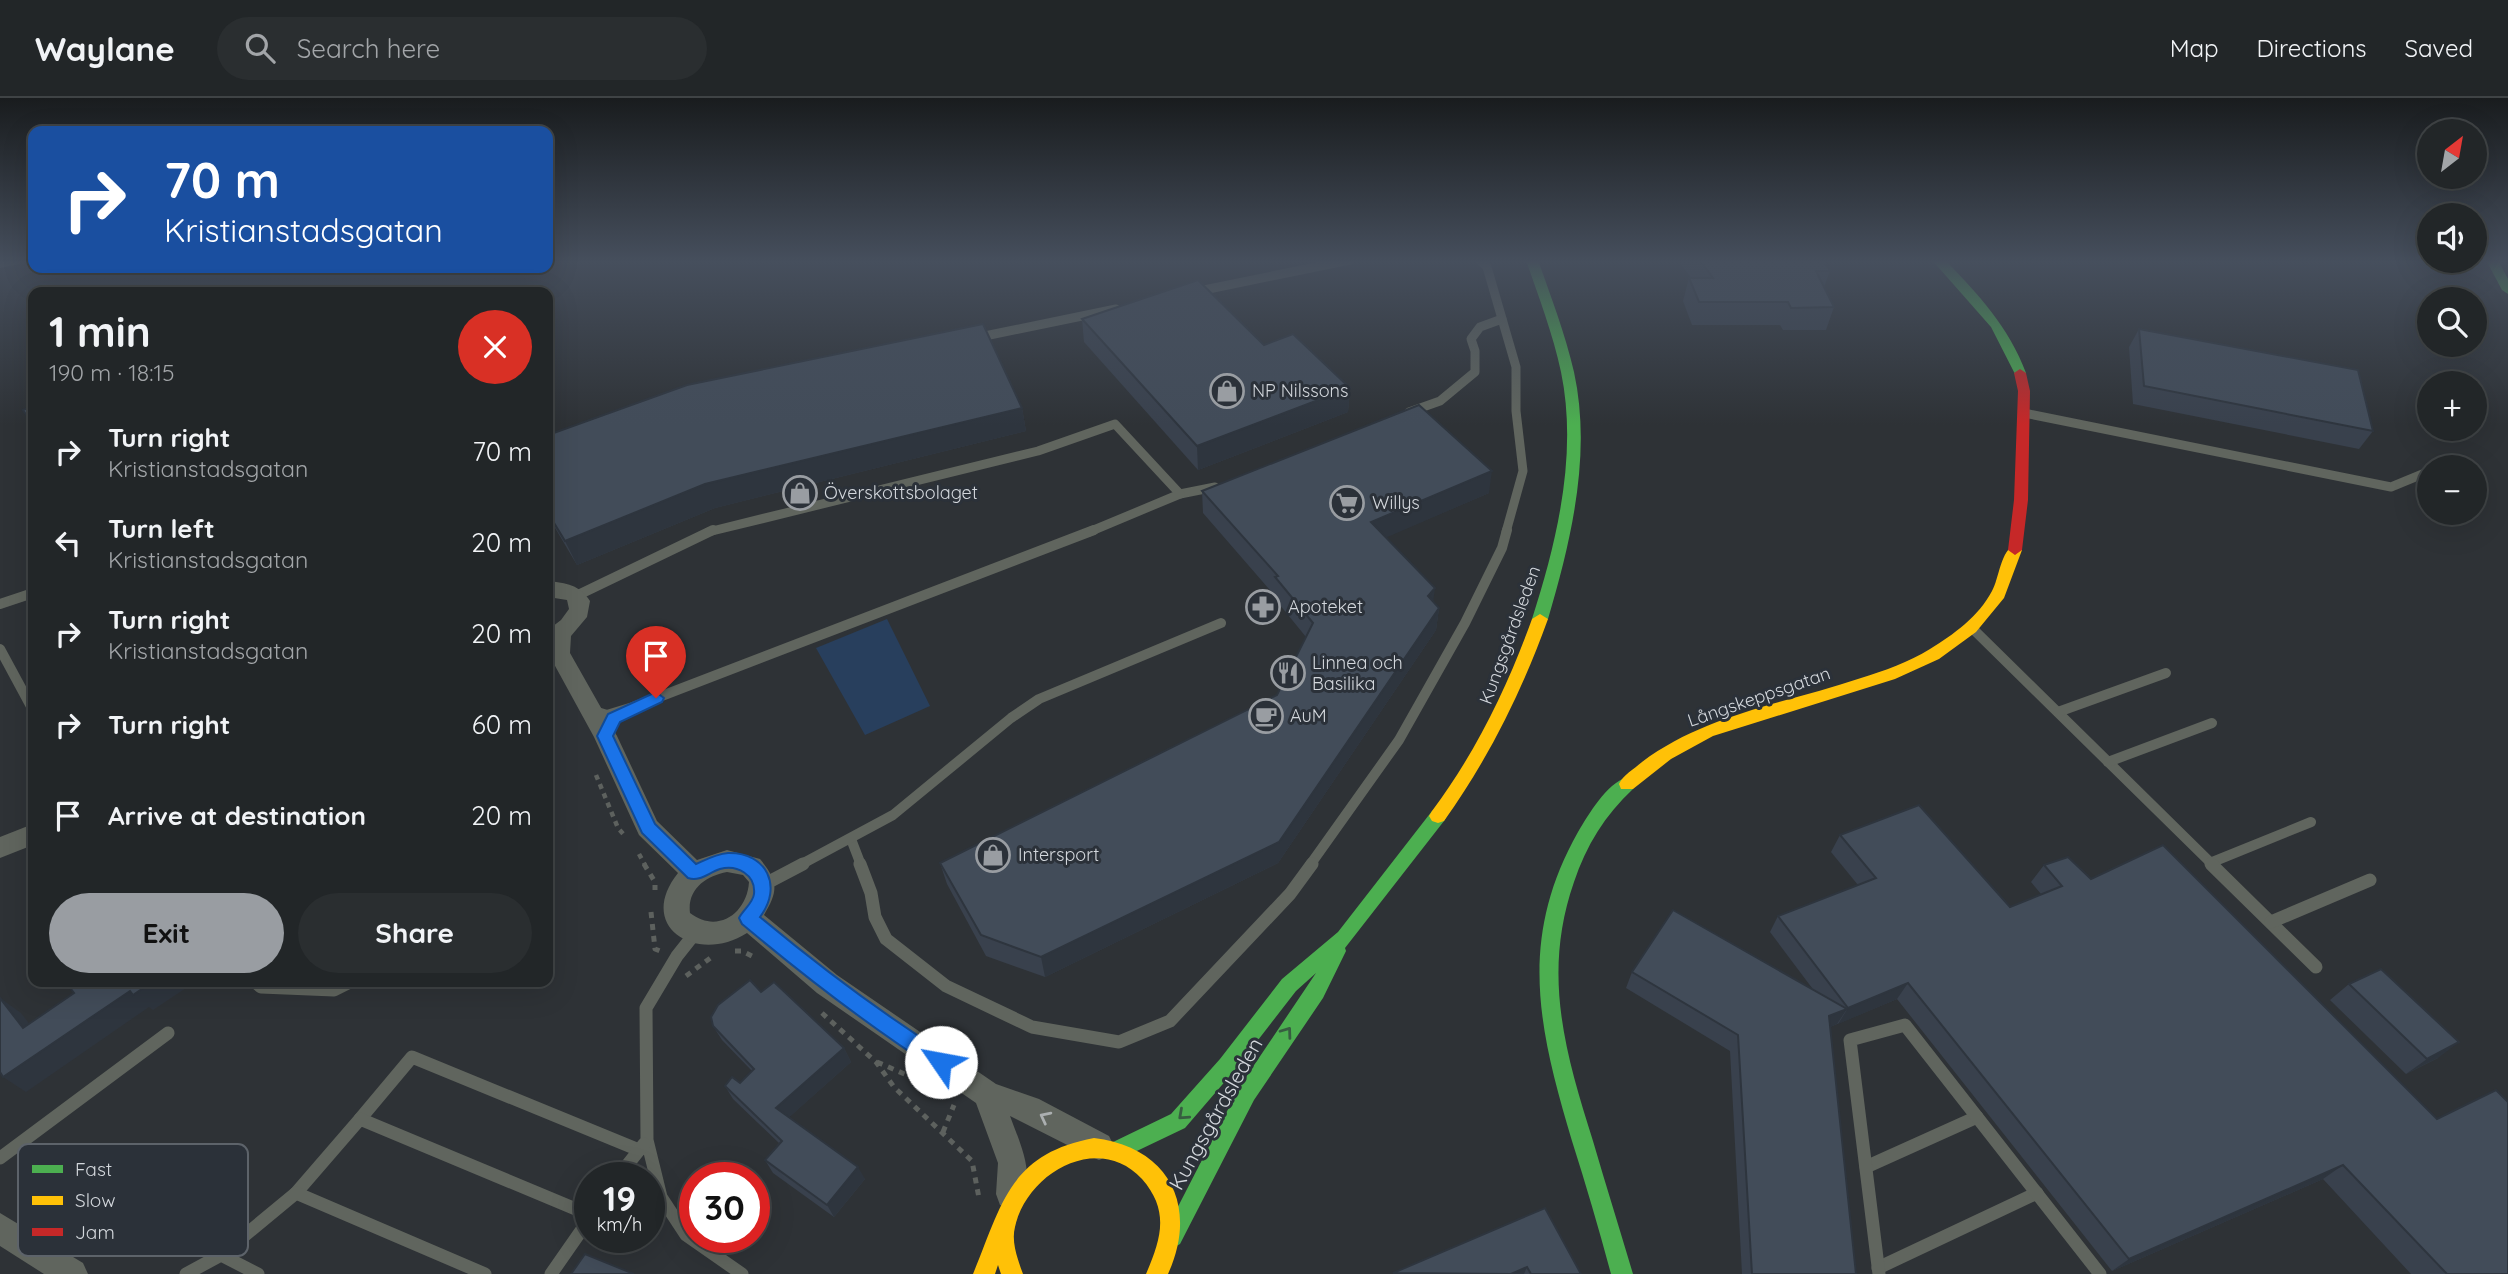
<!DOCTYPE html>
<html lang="en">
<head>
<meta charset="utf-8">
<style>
	body { margin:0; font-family:Quicksand,sans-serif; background:#2a2e30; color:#f1f3f6; height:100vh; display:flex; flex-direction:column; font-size:26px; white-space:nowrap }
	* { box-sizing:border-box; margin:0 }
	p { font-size:23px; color:#a2a5a8 }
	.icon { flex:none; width:38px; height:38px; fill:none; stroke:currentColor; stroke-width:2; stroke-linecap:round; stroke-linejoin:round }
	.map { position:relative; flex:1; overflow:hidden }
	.panel { position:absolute; left:28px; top:189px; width:525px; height:700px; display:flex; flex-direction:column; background:#222628; border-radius:14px; box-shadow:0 7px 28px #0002,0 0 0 2px #3f4345 }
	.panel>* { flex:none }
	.banner { position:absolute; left:28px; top:28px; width:525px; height:147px; border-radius:14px; box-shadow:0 7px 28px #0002,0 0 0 2px #3f4345; background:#1a4fa0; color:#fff; overflow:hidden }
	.needle { width:46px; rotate:31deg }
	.tools { position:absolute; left:2417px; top:21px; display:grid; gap:14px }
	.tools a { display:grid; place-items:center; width:70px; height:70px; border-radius:50%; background:#222628; box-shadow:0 7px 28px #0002,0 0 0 2px #3f4345; font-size:35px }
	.speed { position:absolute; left:574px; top:1064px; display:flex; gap:14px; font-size:35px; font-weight:700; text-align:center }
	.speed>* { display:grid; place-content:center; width:91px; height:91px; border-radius:50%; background:#222628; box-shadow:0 7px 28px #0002,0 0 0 2px #3f4345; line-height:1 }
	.speed small { font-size:18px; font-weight:400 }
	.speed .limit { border:10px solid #d22; background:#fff; color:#111 }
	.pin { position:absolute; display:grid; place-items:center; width:60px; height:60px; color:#fff; margin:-72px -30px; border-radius:50% 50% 50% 0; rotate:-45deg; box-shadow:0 0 7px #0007 }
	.pin .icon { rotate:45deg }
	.me { position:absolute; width:77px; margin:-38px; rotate:303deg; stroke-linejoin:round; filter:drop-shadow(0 0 5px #0008) }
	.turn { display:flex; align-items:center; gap:24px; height:147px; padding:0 21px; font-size:32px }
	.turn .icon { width:91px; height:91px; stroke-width:2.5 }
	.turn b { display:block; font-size:49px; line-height:60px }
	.round { display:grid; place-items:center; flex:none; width:74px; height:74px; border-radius:37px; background:#2a2e30 }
	.head { display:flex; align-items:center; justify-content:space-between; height:119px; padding:0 21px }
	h1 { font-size:42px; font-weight:700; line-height:52px }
	.button { display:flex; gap:14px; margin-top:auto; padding:14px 21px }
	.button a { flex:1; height:80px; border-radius:42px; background:#999da2; color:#111; font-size:28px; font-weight:700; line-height:80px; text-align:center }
	.button a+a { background:#2a2e30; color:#f1f3f6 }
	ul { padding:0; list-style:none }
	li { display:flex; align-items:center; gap:21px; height:91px; padding:0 21px }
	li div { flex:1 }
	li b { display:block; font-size:26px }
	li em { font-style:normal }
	header { display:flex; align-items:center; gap:42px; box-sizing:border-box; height:98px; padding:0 35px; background:#222628; border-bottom:2px solid #3f4345 }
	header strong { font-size:33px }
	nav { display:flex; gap:38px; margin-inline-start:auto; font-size:24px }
	.search { width:490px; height:63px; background:#2a2e30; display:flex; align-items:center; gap:18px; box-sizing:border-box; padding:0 24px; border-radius:38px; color:#a2a5a8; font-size:26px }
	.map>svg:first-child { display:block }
</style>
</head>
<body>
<header>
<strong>Waylane</strong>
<div class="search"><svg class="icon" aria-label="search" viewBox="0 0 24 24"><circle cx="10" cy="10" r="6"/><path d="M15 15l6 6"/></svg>Search here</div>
<nav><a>Map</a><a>Directions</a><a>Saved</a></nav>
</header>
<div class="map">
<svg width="2508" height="1176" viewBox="0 0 2508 1176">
	<rect width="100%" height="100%" fill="#2e3236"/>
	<polygon fill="#283f5d" points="887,521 930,608 865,637 816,550"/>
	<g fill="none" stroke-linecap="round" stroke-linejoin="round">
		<g stroke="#5d615e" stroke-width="4.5" stroke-dasharray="5 5" stroke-linecap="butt">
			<polyline points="596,677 618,730 625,738"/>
			<polyline points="639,756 645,767"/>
		</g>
		<g stroke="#5d615e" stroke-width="5" stroke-dasharray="6 6" stroke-linecap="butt">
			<polyline points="644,766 655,784 655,792"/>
			<polyline points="651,814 655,851 660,853"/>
			<polyline points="735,853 742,853 756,860"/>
			<polyline points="686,878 713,858"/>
			<polyline points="822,915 876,964 894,989 972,1063 979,1100"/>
			<polyline points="877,964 909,978"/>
			<polyline points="943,1034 954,1007"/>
		</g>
		<g stroke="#60655e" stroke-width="9">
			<polyline points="1480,162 1487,169 1516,269 1516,313 1523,373 1506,434"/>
			<polyline points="1194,194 1350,162"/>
			<polyline points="975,240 1116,211"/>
			<polyline points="1409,314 1440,303 1475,274 1475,253 1471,241 1480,229 1502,221"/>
			<polyline points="2024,315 2391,389 2425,375"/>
			<polyline points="1180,396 1215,389"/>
			<polyline points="708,434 1038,353 1115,326 1180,396 1089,434"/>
		</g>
		<g stroke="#60655e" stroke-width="10">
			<polyline points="576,498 713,432"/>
			<polyline points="0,506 33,495"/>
			<polyline points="1973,531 2213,767"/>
			<polyline points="0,551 33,612"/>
			<polyline points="594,613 607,617 633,609 1094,432"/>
			<polyline points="2058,614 2166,575"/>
			<polyline points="2108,664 2212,625"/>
			<polyline points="851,741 861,767"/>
			<polyline points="2210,765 2311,724"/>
			<polyline points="800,767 893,717 1011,620 1039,601 1221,525"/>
			<polyline points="1310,767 1399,642 1465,525 1502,450 1507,432"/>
		</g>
		<g stroke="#60655e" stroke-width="13">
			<polyline points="860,766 871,795 875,819 886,841 946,888 1032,929 1119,944 1170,923 1290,796 1312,766"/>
			<polyline points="2211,766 2316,869"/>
			<polyline points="763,787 803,766"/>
			<polyline points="2271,824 2370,782"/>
			<polyline points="696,834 677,858 646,910 647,1042 661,1099 686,1137 742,1176"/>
			<polyline points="255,884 261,889 334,892 350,884"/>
			<polyline points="360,1021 412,959 639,1052"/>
			<polyline points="0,1060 168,935"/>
			<polyline points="1866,1069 1977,1019"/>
			<polyline points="617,1080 644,1046"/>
			<polyline points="296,1095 360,1021 590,1117"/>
			<polyline points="221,1157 296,1095 485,1176"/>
			<polyline points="1878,1170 2037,1095"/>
			<polyline points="186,1176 221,1157 258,1176"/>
			<polyline points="551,1176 590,1120"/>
			<polyline points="1879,1176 1850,942 1905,927 2100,1176"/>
		</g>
		<g fill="#60655e" fill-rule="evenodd">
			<polygon points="0,162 21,162 19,166 0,170"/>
			<path d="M 548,483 C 566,485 580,487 590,503 L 587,519 L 571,538 L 570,555 L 617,638 L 657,723 L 697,762 L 727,752 L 760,761 C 779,784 778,793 764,817 L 837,877 L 996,986 L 1039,1001 L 1109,1038 L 1114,1048 L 1109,1058 L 1099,1062 L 1089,1058 L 1010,1018 C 1021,1048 1035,1075 1022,1107 L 1011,1111 L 1000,1107 L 996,1096 L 998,1065 L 976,1005 L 817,895 L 747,835 C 697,867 635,829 678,775 L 639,737 L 594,639 L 548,555 L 548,532 L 561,522 L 569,511 L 567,502 L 548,499 ZM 727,774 L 743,777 L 749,784 C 747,816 717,836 690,815 C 687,791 706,778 727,774 Z"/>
			<polygon points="33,726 33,747 0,760 0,739"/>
			<polygon points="0,1115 83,1165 88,1176 44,1176 0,1148"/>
		</g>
		<g fill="#4caf50" fill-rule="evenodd">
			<path d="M 1526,162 L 1538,162 C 1551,199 1565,235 1574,274 C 1592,356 1571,443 1548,521 L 1540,526 L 1532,521 C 1557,443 1578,356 1561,274 C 1553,236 1539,200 1526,162 Z"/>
			<path d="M 1932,162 L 1945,162 C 1978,196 2009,229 2026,275 L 2024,278 L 2016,278 L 1991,229 Z"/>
			<polygon points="2486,162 2498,162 2508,181 2508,196 2502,192"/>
			<path d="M 1627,679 L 1633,681 L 1635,686 L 1633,691 C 1605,717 1586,748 1574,784 C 1542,876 1565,954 1593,1043 C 1606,1088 1620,1132 1633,1176 L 1611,1176 C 1599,1131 1586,1087 1572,1043 C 1539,932 1517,842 1578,734 C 1589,716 1606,686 1627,679 Z"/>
			<polygon points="1438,711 1444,713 1447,718 1444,723 1345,850 1346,853 1323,900 1254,1002 1180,1146 1173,1150 1166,1146 1162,1139 1166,1132 1240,988 1316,875 1296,893 1234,973 1185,1030 1118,1062 1111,1059 1108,1052 1111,1045 1171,1016 1220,961 1282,881 1338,834 1432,713"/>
		</g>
		<g fill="#ffc107" fill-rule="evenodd">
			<path d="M 2015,447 L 2022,452 L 2004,500 L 1976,534 L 1939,561 L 1895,581 L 1713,638 L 1671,661 L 1633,691 L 1621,691 L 1619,686 C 1623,677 1634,671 1642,664 C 1706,616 1787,605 1861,580 C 1884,573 1909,564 1930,551 C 1953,537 1979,518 1992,493 C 1999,481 2001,451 2015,447 Z"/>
			<path d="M 1540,516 L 1548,521 C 1522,593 1489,660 1444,723 L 1438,725 L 1432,723 L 1429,718 L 1432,713 C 1476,654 1507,590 1532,521 Z"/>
			<path d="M 1094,1040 C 1169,1049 1199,1108 1168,1176 L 1146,1176 C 1161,1141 1170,1113 1142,1081 C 1099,1034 1027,1074 1015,1129 C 1011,1144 1018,1162 1023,1176 L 1001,1176 L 998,1167 L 995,1176 L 973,1176 C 1002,1106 1009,1056 1094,1040 Z"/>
		</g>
		<polygon fill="#c62828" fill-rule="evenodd" points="2020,271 2026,275 2030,293 2028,402 2022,452 2015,457 2008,452 2014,402 2018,293 2014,275"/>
	</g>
	<g fill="#39414d">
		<polygon points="1678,162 1823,162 1830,173 1824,189 1834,209 1826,232 1783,232 1780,227 1692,227 1683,203 1689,180 1691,180"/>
		<polygon points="1082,221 1264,247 1350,290 1348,314 1198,372 1084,244"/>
		<polygon points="2139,231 2373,333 2359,351 2133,306 2129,249"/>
		<polygon points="1022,310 1026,333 715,410 577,467 548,418 548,337"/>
		<polygon points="1202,393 1489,395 1386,439 1433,504 1439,510 1436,532 1278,765 1045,879 986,858 947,786 940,765 1277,597 1306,539 1275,501 1275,498 1203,415"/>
		<polygon points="1840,737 2010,809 2041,796 2031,784 2044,767 2091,781 2508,1176 2411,1176 2323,1081 2112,1173 1897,901 1830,929 1856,1176 1742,1176 1730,953 1626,890 1632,874 1812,890 1770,834 1778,818 1858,787 1831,754"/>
		<polygon points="2349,886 2438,960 2406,976 2330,902"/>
		<polygon points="761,894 844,950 851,964 789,1019 865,1081 834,1119 773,1075 765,1062 779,1045 733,1001 725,988 740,985 752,973 722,942 713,928"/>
		<polygon points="1545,1110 1581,1176 1393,1176"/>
	</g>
	<g fill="#2e353e">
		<polygon points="1350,290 1348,314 1198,372 1197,348"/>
		<polygon points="1022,310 1026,333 715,410 577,467 565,443 705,386"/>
		<polygon points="1492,373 1489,395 1369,447 1371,424"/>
		<polygon points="1435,490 1432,513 1428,498"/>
		<polygon points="1439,510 1436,532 1278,765 1045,879 1041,859"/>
		<polygon points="131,884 181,884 186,890 153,912 149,909 26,994 3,979"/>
		<polygon points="1908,885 1897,901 1838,926 1848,910"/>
		<polygon points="0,900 21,915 44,945 23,930"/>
		<polygon points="1847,911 1837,926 1819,934 1829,918"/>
		<polygon points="2459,944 2438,960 2406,976 2427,961"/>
		<polygon points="844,950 851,964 784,1024 776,1010"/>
		<polygon points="2343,1067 2323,1081 2112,1173 2129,1161"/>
		<polygon points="858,1069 865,1081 834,1119 827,1107"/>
		<polygon points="1527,1169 1524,1176 1511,1176"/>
	</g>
	<g fill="#424c59" stroke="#2e353e" stroke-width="2">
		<polygon points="1700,162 1823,162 1830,173 1816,173 1834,209 1791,210 1788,204 1699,204 1689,180 1713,180"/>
		<polygon points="1198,182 1264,247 1293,236 1350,290 1197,348 1082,221"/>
		<polygon points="983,226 1022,310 705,386 565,443 548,415 548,337 687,287"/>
		<polygon points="2139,231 2358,272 2373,333 2144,288"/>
		<polygon points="1419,307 1492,373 1371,424 1435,490 1428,498 1439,510 1279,744 1041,859 981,837 940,765 1277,597 1313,525 1275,479 1278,478 1202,393"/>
		<polygon points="33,308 33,327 23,312"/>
		<polygon points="1919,707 2010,809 2062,788 2044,767 2068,759 2091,781 2163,747 2437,1021 2496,992 2508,1004 2508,1176 2447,1176 2343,1067 2129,1161 1908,885 1848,910 1778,818 1876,780 1840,737"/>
		<polygon points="1673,812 1847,911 1829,918 1856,1176 1752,1176 1738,937 1632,874"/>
		<polygon points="2381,871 2459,944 2427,961 2349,886"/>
		<polygon points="750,882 761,894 774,884 844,950 776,1010 858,1069 827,1107 765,1062 782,1043 725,988 732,979 740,985 754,971 713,928 711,919 718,907"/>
		<polygon points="74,884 152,884 133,897 130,893 3,979 0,974 0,900 23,930 74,895 68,887"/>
		<polygon points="1545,1110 1581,1176 1531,1176 1527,1169 1511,1176 1393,1175"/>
		<polygon points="585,1156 634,1176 571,1176"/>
	</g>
	<defs><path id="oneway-chevron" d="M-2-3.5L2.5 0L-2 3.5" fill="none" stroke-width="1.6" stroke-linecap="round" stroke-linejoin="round" transform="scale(1.75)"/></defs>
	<g stroke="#375d41">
		<use href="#oneway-chevron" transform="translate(1287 934) rotate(-54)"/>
		<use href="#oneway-chevron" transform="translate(1183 1017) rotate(138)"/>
	</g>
	<use stroke="#abafb0" href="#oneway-chevron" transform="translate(1045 1019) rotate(-153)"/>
	<linearGradient id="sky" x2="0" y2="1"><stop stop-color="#191c1e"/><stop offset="0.5" stop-color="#464f5d"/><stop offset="1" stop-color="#464f5d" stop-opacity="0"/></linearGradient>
	<rect width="2508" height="327" fill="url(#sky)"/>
	<path fill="#1a73e8" stroke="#114b97" stroke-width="2" d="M 656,594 L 664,600 L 662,604 L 620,624 L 613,638 L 655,726 L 696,766 C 707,761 716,756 728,755 C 767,754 783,789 760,819 C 820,869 881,915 948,957 L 951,964 L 948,970 L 941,973 L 934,970 C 866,926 804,878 742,826 L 739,820 C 743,812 753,805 754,796 C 756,777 737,766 720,771 C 708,775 700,784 688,780 L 642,735 L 597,638 L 608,616 Z"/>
	<defs>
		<g id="shop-ring" transform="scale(1.75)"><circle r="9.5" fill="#2b3139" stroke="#999da2" stroke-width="1.5"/><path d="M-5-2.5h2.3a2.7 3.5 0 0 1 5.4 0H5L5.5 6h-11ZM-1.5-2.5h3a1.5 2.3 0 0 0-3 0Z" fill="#999da2"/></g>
		<g id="supermarket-ring" transform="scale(1.75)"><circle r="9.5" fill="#2b3139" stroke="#999da2" stroke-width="1.5"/><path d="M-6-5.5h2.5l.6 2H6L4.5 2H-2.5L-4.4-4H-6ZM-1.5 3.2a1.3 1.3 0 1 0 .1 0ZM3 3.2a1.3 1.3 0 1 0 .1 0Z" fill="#999da2"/></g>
		<g id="pharmacy-ring" transform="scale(1.75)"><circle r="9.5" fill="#2b3139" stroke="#999da2" stroke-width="1.5"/><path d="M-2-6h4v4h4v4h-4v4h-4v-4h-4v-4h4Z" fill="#999da2"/></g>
		<g id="restaurant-ring" transform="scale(1.75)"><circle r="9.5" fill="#2b3139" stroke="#999da2" stroke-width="1.5"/><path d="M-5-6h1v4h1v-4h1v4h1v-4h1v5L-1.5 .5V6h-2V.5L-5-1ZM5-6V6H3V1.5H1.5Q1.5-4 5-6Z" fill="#999da2"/></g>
		<g id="cafe-ring" transform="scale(1.75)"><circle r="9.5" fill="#2b3139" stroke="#999da2" stroke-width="1.5"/><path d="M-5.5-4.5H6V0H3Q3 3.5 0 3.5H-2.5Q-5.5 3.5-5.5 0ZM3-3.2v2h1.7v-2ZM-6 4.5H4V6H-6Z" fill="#999da2"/></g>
	</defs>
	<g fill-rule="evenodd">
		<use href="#shop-ring" x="1227" y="293"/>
		<use href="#shop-ring" x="800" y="395"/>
		<use href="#supermarket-ring" x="1347" y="405"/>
		<use href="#pharmacy-ring" x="1263" y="509"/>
		<use href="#restaurant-ring" x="1288" y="575"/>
		<use href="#cafe-ring" x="1266" y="618"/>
		<use href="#shop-ring" x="993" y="757"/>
	</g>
	<g text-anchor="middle" stroke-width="6" stroke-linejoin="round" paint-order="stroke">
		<g font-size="18" fill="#d3d7dc" stroke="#2b3139" text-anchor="start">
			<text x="1252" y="299">NP Nilssons</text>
			<text x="824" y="401">Överskottsbolaget</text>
			<text x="1372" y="411">Willys</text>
			<text x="1288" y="515">Apoteket</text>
			<text x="1312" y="571">Linnea och<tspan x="1312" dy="21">Basilika</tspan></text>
			<text x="1290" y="624">AuM</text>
			<text x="1018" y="763">Intersport</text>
		</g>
		<g font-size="18" fill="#d3d7dc" stroke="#2b3139">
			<text transform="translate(1510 537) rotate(-70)" y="6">Kungsgårdsleden</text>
			<text transform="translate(1759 599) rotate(-19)" y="6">Långskeppsgatan</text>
		</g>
		<g font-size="21" fill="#d3d7dc" stroke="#2b3139">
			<text transform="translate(1216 1016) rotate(-61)" y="7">Kungsgårdsleden</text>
		</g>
	</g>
	<rect x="18" y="1046" width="230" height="112" rx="10" fill="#2b3139" stroke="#5d636a" stroke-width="2"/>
	<rect x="32" y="1067" width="31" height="8" fill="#4caf50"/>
	<rect x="32" y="1098" width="31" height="9" fill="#ffc107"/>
	<rect x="32" y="1130" width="31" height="8" fill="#c62828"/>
	<g font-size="19" fill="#d3d7dc">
		<text x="75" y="1078">Fast</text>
		<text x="75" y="1109">Slow</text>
		<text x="75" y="1141">Jam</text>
	</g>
</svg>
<div class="tools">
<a><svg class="needle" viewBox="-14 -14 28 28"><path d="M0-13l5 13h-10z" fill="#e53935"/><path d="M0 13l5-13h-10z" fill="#a2a5a8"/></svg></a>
<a><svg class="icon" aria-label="sound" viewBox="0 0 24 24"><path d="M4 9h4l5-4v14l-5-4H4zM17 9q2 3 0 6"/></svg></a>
<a><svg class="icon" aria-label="search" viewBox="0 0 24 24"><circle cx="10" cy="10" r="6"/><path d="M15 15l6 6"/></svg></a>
<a>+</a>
<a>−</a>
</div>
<div class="speed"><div>19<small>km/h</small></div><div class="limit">30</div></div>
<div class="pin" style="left:656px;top:600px;background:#d93025"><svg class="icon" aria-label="arrive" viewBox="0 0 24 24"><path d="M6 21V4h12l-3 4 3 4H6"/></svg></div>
<svg class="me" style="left:941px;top:964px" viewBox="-20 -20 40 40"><circle r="19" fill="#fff"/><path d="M0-13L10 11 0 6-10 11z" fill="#1a73e8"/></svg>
<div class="banner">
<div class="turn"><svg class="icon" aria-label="right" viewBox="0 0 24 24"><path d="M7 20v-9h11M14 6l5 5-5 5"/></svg><div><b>70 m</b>Kristianstadsgatan</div></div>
</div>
<section class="panel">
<div class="head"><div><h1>1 min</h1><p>190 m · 18:15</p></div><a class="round" style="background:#d93025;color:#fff"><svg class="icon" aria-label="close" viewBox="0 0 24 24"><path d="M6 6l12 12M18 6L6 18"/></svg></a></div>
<ul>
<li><svg class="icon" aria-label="right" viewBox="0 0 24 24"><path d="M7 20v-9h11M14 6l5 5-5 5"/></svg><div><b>Turn right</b><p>Kristianstadsgatan</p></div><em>70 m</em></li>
<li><svg class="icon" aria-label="left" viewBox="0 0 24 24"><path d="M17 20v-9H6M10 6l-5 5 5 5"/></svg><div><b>Turn left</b><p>Kristianstadsgatan</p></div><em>20 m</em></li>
<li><svg class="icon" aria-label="right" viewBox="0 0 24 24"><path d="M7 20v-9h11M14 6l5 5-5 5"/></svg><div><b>Turn right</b><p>Kristianstadsgatan</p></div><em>20 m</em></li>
<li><svg class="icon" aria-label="right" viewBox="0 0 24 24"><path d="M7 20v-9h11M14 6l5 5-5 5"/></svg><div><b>Turn right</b></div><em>60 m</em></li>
<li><svg class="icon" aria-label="arrive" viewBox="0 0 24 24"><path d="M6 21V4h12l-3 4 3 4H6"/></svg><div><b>Arrive at destination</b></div><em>20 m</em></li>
</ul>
<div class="button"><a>Exit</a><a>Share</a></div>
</section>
</div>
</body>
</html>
